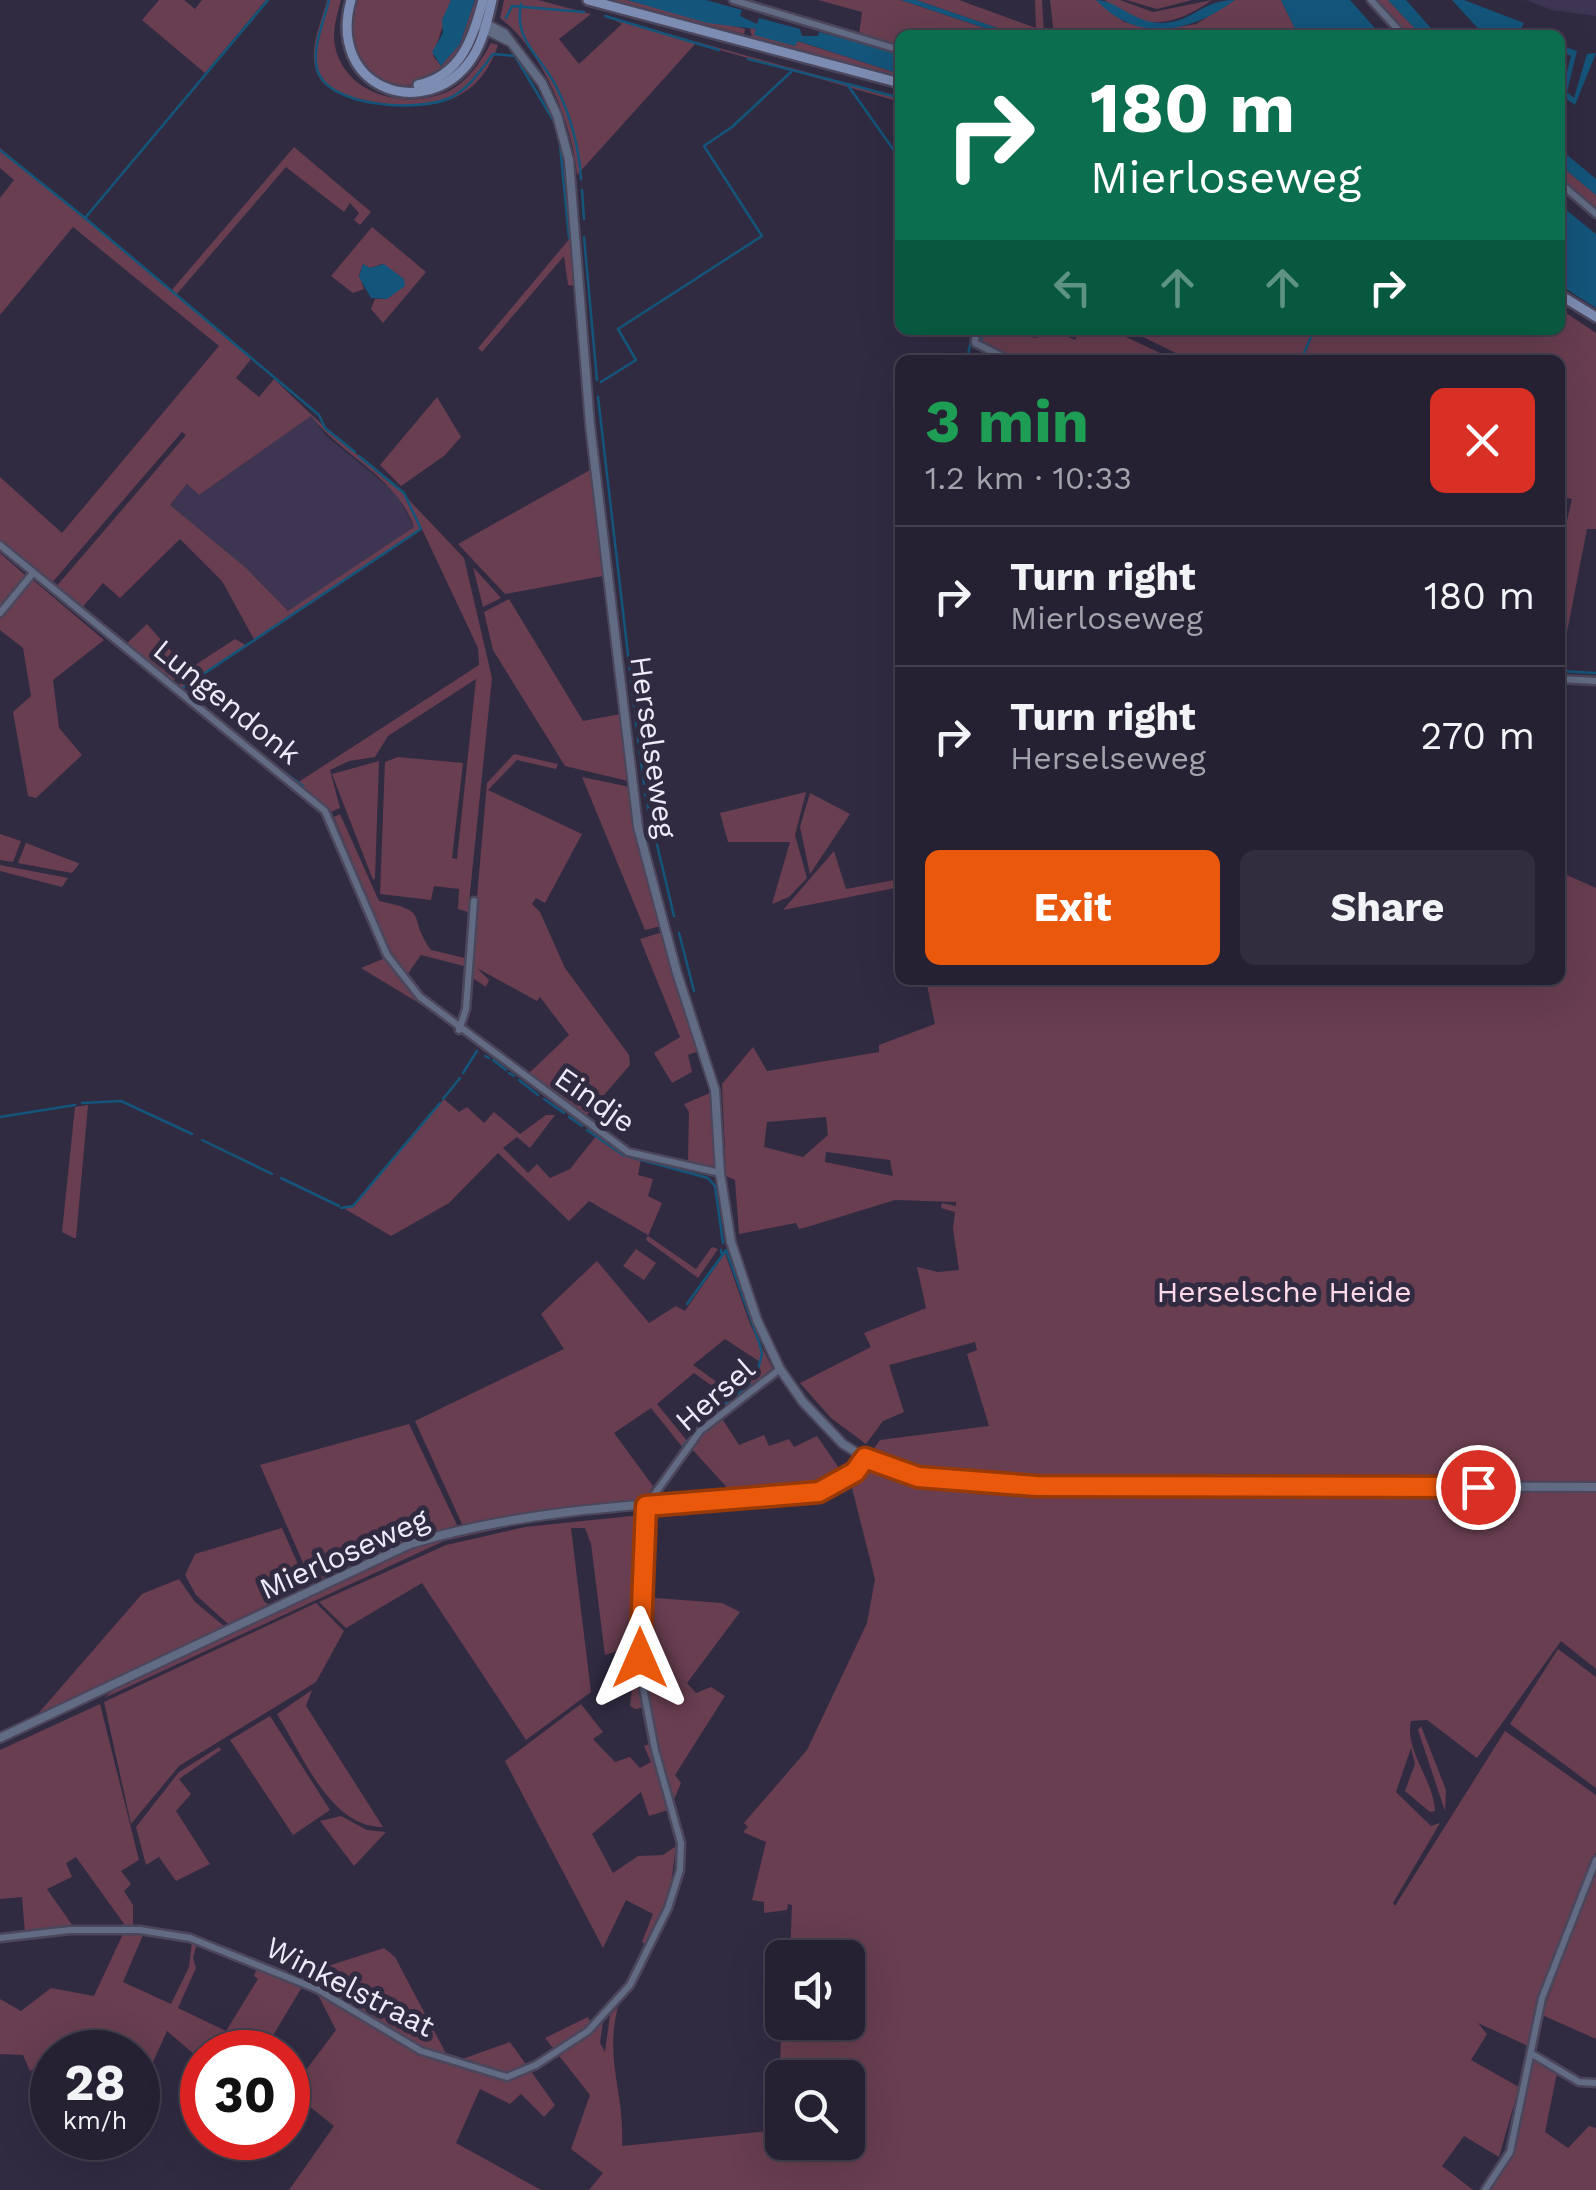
<!DOCTYPE html>
<html lang="en">
<head>
<meta charset="utf-8">
<style>
	body { margin:0; font-family:"Work Sans",sans-serif; background:#312d3e; color:#f1f3f6; height:100vh; display:flex; flex-direction:column; font-size:38px; white-space:nowrap }
	* { box-sizing:border-box; margin:0 }
	p { font-size:32px; color:#a3a3ac }
	.icon { flex:none; width:55px; height:55px; fill:none; stroke:currentColor; stroke-width:2; stroke-linecap:round; stroke-linejoin:round }
	.map { position:relative; flex:1; overflow:hidden }
	.sheet { position:absolute; left:895px; top:355px; width:670px; height:630px; display:flex; flex-direction:column; background:#252032; border-radius:15px; box-shadow:0 10px 40px #0002,0 0 0 2px #423e4d }
	.sheet>* { flex:none }
	.hud { position:absolute; left:895px; top:30px; width:670px; height:305px; border-radius:15px; box-shadow:0 10px 40px #0002,0 0 0 2px #423e4d; background:#0b6e4f; color:#fff; overflow:hidden }
	.fabs { position:absolute; left:765px; top:1940px; display:grid; gap:20px }
	.fabs a { display:grid; place-items:center; width:100px; height:100px; border-radius:15px; background:#252032; box-shadow:0 10px 40px #0002,0 0 0 2px #423e4d; font-size:50px }
	.speed { position:absolute; left:30px; top:2030px; display:flex; gap:20px; font-size:50px; font-weight:700; text-align:center }
	.speed>* { display:grid; place-content:center; width:130px; height:130px; border-radius:50%; background:#252032; box-shadow:0 10px 40px #0002,0 0 0 2px #423e4d; line-height:1 }
	.speed small { font-size:25px; font-weight:400 }
	.speed .limit { border:15px solid #d22; background:#fff; color:#111 }
	.pin { position:absolute; display:grid; place-items:center; width:85px; height:85px; color:#fff; margin:-42px; border:5px solid #fff; border-radius:50%; box-shadow:0 2px 10px #0007 }
	.me { position:absolute; width:110px; margin:-55px; rotate:0deg; stroke-linejoin:round; filter:drop-shadow(0 0 8px #0008) }
	.turn { display:flex; align-items:center; gap:35px; height:210px; padding:0 30px; font-size:45px }
	.turn .icon { width:130px; height:130px; stroke-width:2.5 }
	.turn b { display:block; font-size:70px; line-height:85px }
	.lanes { display:flex; align-items:center; height:95px; padding:0 30px; background:#0003; justify-content:center; gap:50px; direction:ltr }
	.lanes .off { opacity:.35 }
	.round { display:grid; place-items:center; flex:none; width:105px; height:105px; border-radius:15px; background:#312d3e }
	.overview { display:flex; align-items:center; justify-content:space-between; height:170px; padding:0 30px }
	h1 { font-size:60px; font-weight:700; line-height:75px; color:#1e9e55 }
	.primary-button { display:flex; gap:20px; margin-top:auto; padding:20px 30px }
	.primary-button a { flex:1; height:115px; border-radius:15px; background:#ea580c; color:#fff; font-size:40px; font-weight:700; line-height:115px; text-align:center }
	.primary-button a+a { background:#312d3e; color:#f1f3f6 }
	ul { padding:0; list-style:none }
	li { display:flex; align-items:center; gap:30px; height:140px; padding:0 30px; border-top:2px solid #423e4d }
	li div { flex:1 }
	li b { display:block; font-size:38px }
	li em { font-style:normal }
	.map>svg:first-child { display:block }
</style>
</head>
<body>
<div class="map">
<svg width="1596" height="2190" viewBox="0 0 1596 2190">
	<rect width="100%" height="100%" fill="#312b42"/>
	<g fill="#3d3551">
		<polygon points="1527,0 1596,0 1596,16 1551,10"/>
		<polygon points="311,415 325,435 398,495 414,527 290,612 170,505 187,484 199,495"/>
	</g>
	<g fill="#683e50" fill-rule="evenodd">
		<polygon points="159,0 184,0 195,9 202,0 266,0 205,73 142,20"/>
		<path d="M 327,0 L 341,0 C 337,15 332,31 335,46 C 345,99 418,113 457,86 C 472,75 482,59 491,43 L 498,45 C 476,111 421,111 364,100 C 348,96 326,92 318,75 C 307,52 321,23 327,0 Z"/>
		<path d="M 356,0 L 451,0 L 433,56 L 441,66 L 460,44 L 475,0 L 481,0 C 474,23 467,53 448,69 C 397,112 332,62 356,0 Z"/>
		<path d="M 504,0 L 538,0 L 591,14 L 559,39 L 579,64 L 622,24 L 616,21 L 621,21 L 900,98 L 900,102 L 696,43 L 577,175 C 573,125 542,49 500,18 Z"/>
		<polygon points="608,0 627,0 745,29 744,34"/>
		<polygon points="818,0 901,0 1005,35 900,35 900,46 859,35 862,12"/>
		<polygon points="916,0 959,0 1036,28 1035,0 1042,0 1044,35 1018,35"/>
		<polygon points="1050,0 1096,0 1124,22 1158,30 1196,24 1235,0 1281,0 1298,35 1054,35"/>
		<path d="M 1105,0 L 1120,0 L 1153,12 L 1212,0 C 1175,26 1143,33 1105,0 Z"/>
		<polygon points="1126,0 1192,0 1157,9"/>
		<polygon points="1376,0 1388,0 1421,35 1408,35"/>
		<polygon points="750,28 756,29 755,34 795,46 797,41 900,74 900,79 752,38"/>
		<path d="M 294,147 L 371,212 L 360,225 L 354,220 L 359,213 L 350,203 L 344,212 L 286,167 L 176,295 L 251,359 L 236,378 L 259,397 L 274,379 L 336,438 L 391,481 L 464,558 L 492,678 L 468,912 L 458,909 L 459,889 L 434,886 L 431,900 L 380,894 L 385,762 L 398,757 L 463,763 L 452,858 L 457,859 L 476,679 L 388,736 L 375,757 L 349,761 L 330,770 L 340,808 L 331,812 L 297,783 L 479,665 L 478,648 L 422,529 L 255,641 L 222,581 L 180,539 L 120,598 L 103,583 L 80,610 L 55,588 L 186,435 L 182,432 L 50,585 L 0,542 L 0,477 L 62,533 L 219,346 L 73,227 L 0,315 L 0,198 L 14,180 L 0,168 L 0,148 L 171,291 ZM 311,416 C 341,455 398,478 414,527 L 288,611 L 246,568 L 170,505 L 187,484 L 199,495 Z"/>
		<polygon points="1560,165 1596,195 1596,208 1560,178"/>
		<polygon points="372,227 426,272 383,323 371,309 375,299 387,299 404,279 382,264 370,268 363,264 359,275 364,289 353,293 331,276"/>
		<polygon points="571,237 575,286 568,285 564,256 482,352 478,348"/>
		<polygon points="1560,309 1596,333 1596,529 1587,529 1560,668 1560,551 1572,499 1560,496 1560,360 1190,360 1129,330 1560,330"/>
		<polygon points="979,330 1037,338 1039,330 1055,330 1075,340 1080,330 1111,330 1175,360 1018,360 978,341"/>
		<polygon points="437,397 461,437 444,456 401,486 380,465"/>
		<polygon points="590,470 603,576 505,594 458,544"/>
		<polygon points="0,553 25,575 0,605"/>
		<polygon points="473,567 501,598 483,607"/>
		<polygon points="33,580 104,640 53,680 59,728 82,755 36,798 28,796 13,712 31,696 23,648 0,630 0,619"/>
		<polygon points="509,599 583,721 620,714 628,781 565,766 493,650 484,612"/>
		<polygon points="147,624 179,660 173,686 124,646"/>
		<polygon points="235,639 247,646 181,689 179,682 189,669"/>
		<polygon points="514,754 558,764 556,769 517,760 488,790 582,834 545,903 536,898 532,904 540,912 565,968 629,1055 630,1065 585,1117 527,1075 569,1035 540,997 537,1001 477,968 489,980 486,987 470,976 487,783"/>
		<polygon points="379,761 375,878 373,880 332,774"/>
		<polygon points="582,777 630,787 661,926 645,930"/>
		<polygon points="806,792 795,835 807,878 789,897 772,904 790,842 728,842 720,813"/>
		<polygon points="810,793 850,814 810,874 800,827"/>
		<path d="M 340,814 L 379,901 C 432,912 406,915 431,950 L 465,958 L 464,966 L 421,955 L 407,975 L 387,945 L 334,817 Z"/>
		<polygon points="0,834 21,841 13,862 0,860"/>
		<polygon points="26,843 78,863 79,864 72,873 18,863"/>
		<polygon points="834,851 846,889 900,879 900,887 783,910"/>
		<polygon points="0,865 68,878 62,887 0,871"/>
		<path d="M 1560,872 L 1596,888 L 1596,1669 L 1561,1641 L 1477,1758 L 1427,1720 L 1411,1721 C 1404,1749 1434,1781 1435,1811 L 1430,1812 L 1405,1791 L 1415,1764 L 1411,1748 L 1396,1792 L 1431,1826 L 1440,1823 L 1393,1903 L 1395,1906 L 1505,1731 L 1596,1795 L 1596,1852 L 1547,1972 L 1528,2046 L 1478,2023 L 1487,2034 L 1471,2060 L 1519,2087 L 1499,2157 L 1464,2136 L 1442,2166 L 1473,2190 L 589,2190 L 603,2173 L 571,2149 L 590,2095 L 545,2038 L 588,2017 L 593,2028 L 603,2021 L 600,2043 L 605,2052 L 610,2015 L 618,2007 C 604,2060 625,2093 622,2146 L 778,2130 L 782,2005 L 782,2022 L 848,2022 L 848,1958 L 790,1957 L 792,1905 L 788,1904 L 787,1910 L 764,1913 L 764,1902 L 752,1900 L 766,1842 L 743,1832 L 748,1827 L 744,1823 L 807,1750 L 867,1623 L 875,1579 L 852,1488 L 857,1481 L 849,1483 L 880,1440 L 989,1426 L 967,1354 L 977,1350 L 975,1342 L 889,1365 L 904,1412 L 883,1421 L 866,1444 L 831,1418 L 800,1383 L 871,1347 L 864,1333 L 926,1308 L 917,1267 L 938,1272 L 959,1270 L 953,1229 L 955,1212 L 941,1208 L 942,1203 L 956,1206 L 956,1202 L 895,1200 L 807,1227 L 799,1229 L 796,1223 L 739,1234 L 735,1180 L 726,1176 L 722,1084 L 753,1047 L 767,1071 L 879,1052 L 879,1045 L 935,1024 L 926,980 L 1560,980 ZM 826,1117 L 828,1135 L 803,1157 L 764,1147 L 767,1122 ZM 826,1152 L 890,1160 L 893,1176 L 825,1162 ZM 782,2078 L 848,2078 L 848,2142 L 782,2142 Z"/>
		<polygon points="663,932 701,1050 688,1055 692,1072 672,1083 654,1053 680,1037 640,939"/>
		<polygon points="385,958 427,1008 361,968"/>
		<polygon points="710,1093 715,1168 688,1163 689,1112 684,1104"/>
		<polygon points="444,1099 459,1112 467,1107 484,1123 494,1112 520,1134 546,1115 555,1115 530,1148 517,1137 503,1148 528,1173 537,1164 550,1178 570,1169 597,1135 619,1151 641,1159 638,1175 653,1179 648,1196 662,1203 648,1236 696,1269 712,1247 718,1249 698,1278 646,1240 648,1235 589,1201 569,1221 498,1153 449,1203 391,1236 345,1209 353,1206"/>
		<polygon points="88,1105 76,1238 74,1238 62,1232 75,1107"/>
		<polygon points="636,1249 656,1263 644,1280 623,1266"/>
		<polygon points="725,1253 750,1324 773,1369 745,1392 760,1362 725,1339 693,1365 738,1397 733,1401 694,1373 657,1404 688,1442 683,1448 651,1408 614,1433 653,1486 645,1500 462,1524 415,1421 564,1349 541,1314 597,1261 649,1323 676,1306 685,1311"/>
		<polygon points="721,1417 739,1445 764,1435 769,1446 789,1439 794,1447 817,1436 843,1474 830,1483 732,1493 690,1447"/>
		<polygon points="409,1424 457,1525 383,1549 312,1583 260,1465"/>
		<polygon points="638,1508 524,1523 444,1541 104,1698 118,1686 425,1540 512,1520"/>
		<polygon points="641,1515 636,1645 605,1655 591,1544 585,1528 571,1528 591,1692 526,1740 422,1583 346,1628 319,1602 446,1545 525,1527"/>
		<polygon points="282,1528 307,1585 228,1624 196,1595 185,1575 195,1554"/>
		<polygon points="179,1579 195,1602 224,1626 30,1723 142,1594"/>
		<polygon points="643,1597 722,1603 740,1612 687,1683 696,1693 711,1687 725,1696 675,1775 681,1783 672,1804 642,1669"/>
		<polygon points="316,1603 344,1631 316,1682 179,1766 131,1824 104,1702"/>
		<polygon points="1558,1649 1596,1677 1596,1788 1510,1724"/>
		<polygon points="636,1672 642,1708 635,1709 630,1706 632,1687 615,1697 606,1688"/>
		<path d="M 312,1690 L 306,1706 L 383,1827 C 330,1828 301,1752 277,1714 Z"/>
		<polygon points="100,1704 139,1860 121,1871 131,1884 124,1891 133,1905 133,1928 127,1928 76,1857 66,1863 72,1877 47,1889 75,1929 25,1933 22,1897 0,1899 0,1750"/>
		<polygon points="581,1704 603,1732 593,1739 615,1762 630,1757 640,1768 651,1762 644,1746 649,1744 668,1810 649,1816 641,1792 592,1834 613,1873 638,1856 663,1855 676,1846 670,1891 647,1945 642,1942 653,1914 626,1900 603,1948 505,1761"/>
		<polygon points="270,1716 330,1810 293,1835 230,1740"/>
		<polygon points="1421,1726 1446,1790 1445,1811 1418,1730"/>
		<polygon points="219,1747 221,1750 179,1779 191,1794 176,1811 210,1864 176,1881 159,1857 146,1865 136,1827 179,1772"/>
		<polygon points="341,1816 367,1830 386,1832 354,1866 320,1821"/>
		<polygon points="1593,1873 1596,1874 1596,2039 1542,2015"/>
		<polygon points="123,1934 143,1935 123,1982 171,2004 189,1967 192,1942 197,1943 193,1958 196,1968 178,2008 226,2031 258,1979 254,1976 257,1968 302,1987 263,2052 202,2052 202,2061 167,2031 138,2095 138,2052 73,2052 70,2048 52,2052 52,2058 30,2071 23,2055 0,2054 0,1999 21,2011 51,1988 94,1996"/>
		<polygon points="384,1948 395,1957 451,2063 510,2042 555,2105 544,2117 521,2094 510,2104 480,2089 456,2143 541,2190 289,2190 334,2126 299,2098 294,2086 336,2030 313,1985 302,1981 309,1978 306,1973"/>
		<polygon points="1533,2057 1557,2073 1545,2132 1568,2148 1589,2126 1596,2128 1596,2190 1486,2190 1505,2162"/>
	</g>
	<g fill="#14557b">
		<polygon points="451,0 475,0 460,44 441,66 432,52 443,33 442,20"/>
		<polygon points="627,0 706,0 742,10 740,16 757,24 759,18 800,29 802,36 818,36 819,32 900,54 900,74 798,41 795,46 754,35 756,29 707,23"/>
		<polygon points="901,0 916,0 1018,35 1006,35"/>
		<path d="M 1096,0 C 1116,0 1134,23 1162,23 C 1194,22 1201,0 1235,0 C 1190,33 1138,44 1096,0 Z"/>
		<polygon points="1281,0 1350,0 1381,35 1298,35"/>
		<polygon points="1388,0 1406,0 1437,35 1421,35"/>
		<polygon points="1452,0 1464,0 1524,23 1518,35 1484,35"/>
		<polygon points="1560,45 1577,51 1567,92 1574,98 1587,54 1596,53 1575,105 1561,95 1571,56 1563,52 1560,61"/>
		<polygon points="1560,149 1596,179 1596,195 1560,165"/>
		<polygon points="1560,205 1596,234 1596,308 1560,285"/>
		<polygon points="363,264 370,268 384,264 404,279 405,286 387,299 371,298 359,277"/>
	</g>
	<g fill="none" stroke-linecap="round" stroke-linejoin="round">
		<g stroke="#14557b" stroke-width="2.5">
			<path d="M 329,0 C 324,21 312,47 317,69 C 327,108 419,112 450,98 C 469,89 481,70 493,54 L 515,56 L 555,123"/>
			<path d="M 521,4 C 513,42 542,56 557,88 C 571,117 579,147 581,179"/>
			<polyline points="605,16 719,50"/>
			<polyline points="506,18 512,6 584,12"/>
			<polyline points="748,59 847,84 900,159"/>
			<polyline points="848,84 900,98"/>
			<polyline points="559,135 569,238"/>
			<polyline points="0,150 85,218 268,0"/>
			<polyline points="582,190 584,219"/>
			<polyline points="85,218 319,415 325,428 355,452"/>
			<polyline points="584,237 597,380"/>
			<polyline points="980,330 982,344"/>
			<polyline points="967,360 973,330"/>
			<polyline points="1301,360 1314,330"/>
			<polyline points="601,382 636,360 618,329 762,236 704,146 732,127 791,72"/>
			<polyline points="598,397 634,706"/>
			<polyline points="1560,671 1596,673"/>
			<polyline points="181,689 421,529 404,493 359,456"/>
			<polyline points="635,716 644,784"/>
			<polyline points="260,754 303,786"/>
			<polyline points="645,794 674,916"/>
			<polyline points="679,933 694,991"/>
			<polyline points="485,1056 489,1058"/>
			<polyline points="493,1060 506,1070"/>
			<polyline points="463,1073 477,1051"/>
			<polyline points="509,1073 514,1076"/>
			<polyline points="519,1080 538,1095"/>
			<polyline points="443,1099 460,1078"/>
			<polyline points="544,1099 564,1113"/>
			<polyline points="82,1103 121,1101 192,1134"/>
			<polyline points="0,1117 75,1105"/>
			<polyline points="569,1117 582,1126"/>
			<polyline points="587,1130 623,1155 708,1178 715,1186 723,1243"/>
			<polyline points="202,1140 272,1174"/>
			<polyline points="281,1178 339,1206"/>
			<polyline points="341,1208 353,1206 440,1103"/>
			<polyline points="721,1250 722,1256 726,1250 759,1342 762,1354 756,1377"/>
			<polyline points="687,1304 721,1257"/>
			<polyline points="711,1415 750,1384"/>
			<polyline points="683,1446 690,1438"/>
		</g>
		<g stroke="#4b465c" stroke-width="11">
			<g id="minor">
				<polyline points="733,0 900,50"/>
				<polyline points="1371,0 1403,35"/>
				<polyline points="1560,183 1596,214"/>
				<polyline points="976,330 975,343 1009,360"/>
				<polyline points="0,545 325,811 387,955 420,997 628,1152 720,1173"/>
				<polyline points="0,613 33,573"/>
				<polyline points="1560,679 1596,681"/>
				<polyline points="459,1030 466,1009 474,901"/>
				<polyline points="0,1938 70,1930 140,1930 190,1938 317,1989 421,2051 507,2077 536,2065 588,2031 630,1985 668,1908 680,1870 681,1843 655,1750 641,1677 646,1506 700,1431 780,1369"/>
				<polyline points="1532,2054 1579,2082 1596,2083"/>
				<polyline points="1485,2190 1510,2152 1542,1998 1596,1860"/>
			</g>
		</g>
		<g stroke="#4b465c" stroke-width="12">
			<g id="tertiary">
				<polyline points="485,23 504,33 542,83 557,115 569,160 590,425 638,827 677,973 715,1090 720,1173 731,1242 757,1320 780,1369 803,1402 843,1444 865,1458 917,1477 1036,1486 1596,1487"/>
				<polyline points="480,27 508,41"/>
				<polyline points="848,1477 864,1453"/>
				<path d="M 0,1738 L 410,1544 C 541,1504 682,1503 819,1492 L 855,1472 L 864,1454"/>
			</g>
		</g>
		<g stroke="#4b465c" stroke-width="14">
			<g id="secondary">
				<path d="M 351,0 C 327,87 420,121 467,65 C 482,47 487,22 492,0"/>
				<polyline points="588,0 900,83"/>
				<path d="M 418,85 C 461,75 473,39 483,0"/>
				<polyline points="1560,295 1596,317"/>
			</g>
		</g>
		<use href="#minor" stroke="#616b83" stroke-width="6"/>
		<use href="#tertiary" stroke="#616b83" stroke-width="8"/>
		<use href="#secondary" stroke="#7d8cb2" stroke-width="9"/>
	</g>
	<g fill="none" stroke-linecap="round" stroke-linejoin="round">
		<g stroke="#983908" stroke-width="25">
			<polyline id="route" points="640,1658 646,1506 819,1492 855,1472 865,1458 918,1477 1036,1486 1478,1487"/>
		</g>
		<use href="#route" stroke="#ea580c" stroke-width="18"/>
	</g>
	<g text-anchor="middle" stroke-width="10" stroke-linejoin="round" paint-order="stroke">
		<g font-size="30" fill="#edeaf9" stroke="#312b42">
			<text transform="translate(227 702) rotate(39)" y="10">Lungendonk</text>
			<text transform="translate(653 747) rotate(82)" y="10">Herselseweg</text>
			<text transform="translate(595 1100) rotate(35)" y="10">Eindje</text>
			<text transform="translate(715 1395) rotate(-41)" y="10">Hersel</text>
			<text transform="translate(344 1554) rotate(-24)" y="10">Mierloseweg</text>
			<text transform="translate(350 1987) rotate(27)" y="10">Winkelstraat</text>
		</g>
		<g font-size="30" fill="#ffd8e7" stroke="#312b42">
			<text x="1284" y="1302">Herselsche Heide</text>
		</g>
	</g>
</svg>
<div class="fabs">
<a><svg class="icon" aria-label="sound" viewBox="0 0 24 24"><path d="M4 9h4l5-4v14l-5-4H4zM17 9q2 3 0 6"/></svg></a>
<a><svg class="icon" aria-label="search" viewBox="0 0 24 24"><circle cx="10" cy="10" r="6"/><path d="M15 15l6 6"/></svg></a>
</div>
<div class="speed"><div>28<small>km/h</small></div><div class="limit">30</div></div>
<div class="pin" style="left:1478px;top:1487px;background:#d93025"><svg class="icon" aria-label="arrive" viewBox="0 0 24 24"><path d="M6 21V4h12l-3 4 3 4H6"/></svg></div>
<svg class="me" style="left:640px;top:1658px" viewBox="-20 -20 40 40"><path d="M0-17L14 15 0 8-14 15z" fill="#ea580c" stroke="#fff" stroke-width="4"/></svg>
<div class="hud">
<div class="turn"><svg class="icon" aria-label="right" viewBox="0 0 24 24"><path d="M7 20v-9h11M14 6l5 5-5 5"/></svg><div><b>180 m</b>Mierloseweg</div></div>
<div class="lanes"><svg class="icon off" aria-label="left" viewBox="0 0 24 24"><path d="M17 20v-9H6M10 6l-5 5 5 5"/></svg><svg class="icon off" aria-label="ahead" viewBox="0 0 24 24"><path d="M12 20V5M6 11l6-6 6 6"/></svg><svg class="icon off" aria-label="ahead" viewBox="0 0 24 24"><path d="M12 20V5M6 11l6-6 6 6"/></svg><svg class="icon" aria-label="right" viewBox="0 0 24 24"><path d="M7 20v-9h11M14 6l5 5-5 5"/></svg></div>
</div>
<section class="sheet">
<div class="overview"><div><h1>3 min</h1><p>1.2 km · 10:33</p></div><a class="round" style="background:#d93025;color:#fff"><svg class="icon" aria-label="close" viewBox="0 0 24 24"><path d="M6 6l12 12M18 6L6 18"/></svg></a></div>
<ul>
<li><svg class="icon" aria-label="right" viewBox="0 0 24 24"><path d="M7 20v-9h11M14 6l5 5-5 5"/></svg><div><b>Turn right</b><p>Mierloseweg</p></div><em>180 m</em></li>
<li><svg class="icon" aria-label="right" viewBox="0 0 24 24"><path d="M7 20v-9h11M14 6l5 5-5 5"/></svg><div><b>Turn right</b><p>Herselseweg</p></div><em>270 m</em></li>
</ul>
<div class="primary-button"><a>Exit</a><a>Share</a></div>
</section>
</div>
</body>
</html>
